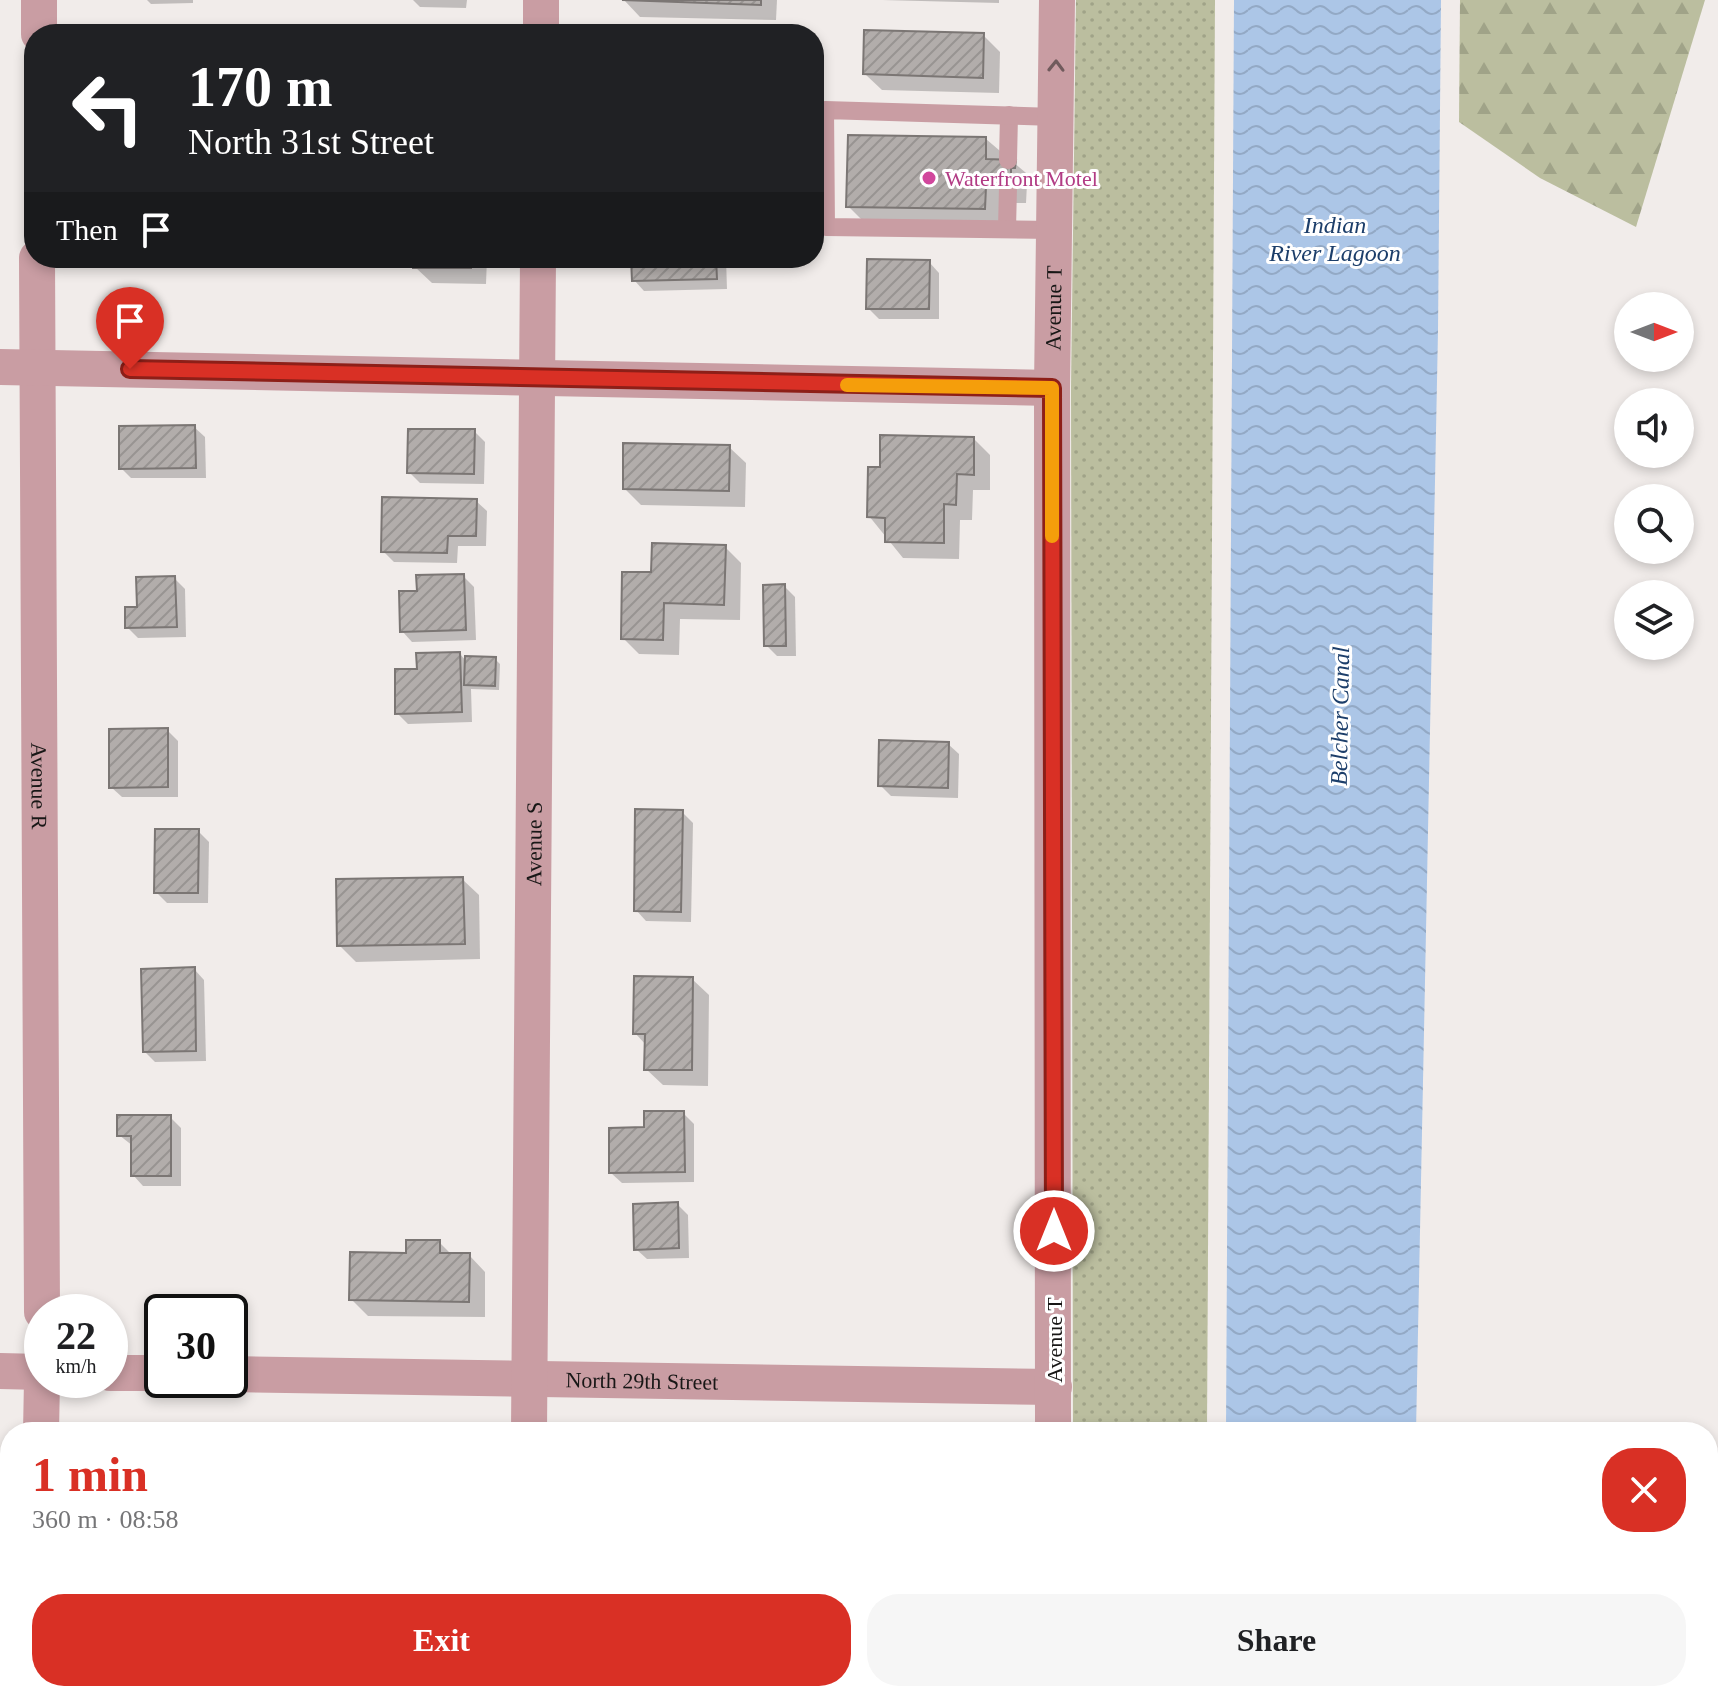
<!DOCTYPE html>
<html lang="en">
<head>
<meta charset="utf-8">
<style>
	body { margin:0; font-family:"Times New Roman",serif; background:#f6f6f6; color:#202124; height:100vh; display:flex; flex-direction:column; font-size:30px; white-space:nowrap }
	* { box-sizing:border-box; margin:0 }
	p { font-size:26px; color:#757577 }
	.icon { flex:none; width:44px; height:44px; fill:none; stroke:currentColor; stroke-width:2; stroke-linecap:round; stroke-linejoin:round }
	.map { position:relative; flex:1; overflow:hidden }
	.panel { position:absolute; left:0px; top:1422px; width:1718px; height:280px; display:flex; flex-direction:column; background:#fff; border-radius:32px 32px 0 0; box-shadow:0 4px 12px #0003 }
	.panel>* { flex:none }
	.banner { position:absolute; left:24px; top:24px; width:800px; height:244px; border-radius:32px; box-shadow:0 4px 12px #0003; background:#202124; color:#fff; overflow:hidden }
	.needle { width:52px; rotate:90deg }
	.tools { position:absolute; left:1614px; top:292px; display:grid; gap:16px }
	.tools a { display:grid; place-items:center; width:80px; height:80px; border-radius:50%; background:#fff; box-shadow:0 4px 12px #0003; font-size:40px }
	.speed { position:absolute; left:24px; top:1294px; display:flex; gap:16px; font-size:40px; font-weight:700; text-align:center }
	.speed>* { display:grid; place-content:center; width:104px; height:104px; border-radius:50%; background:#fff; box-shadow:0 4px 12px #0003; line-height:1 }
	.speed small { font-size:20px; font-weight:400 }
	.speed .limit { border:4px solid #111; border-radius:12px; background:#fff; color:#111 }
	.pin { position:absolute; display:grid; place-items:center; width:68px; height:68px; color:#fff; margin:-82px -34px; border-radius:50% 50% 50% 0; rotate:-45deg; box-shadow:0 0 8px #0007 }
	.pin .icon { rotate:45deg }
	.me { position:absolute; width:88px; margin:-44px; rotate:0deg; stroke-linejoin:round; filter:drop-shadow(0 0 6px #0008) }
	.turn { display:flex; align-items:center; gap:28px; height:168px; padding:0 32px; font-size:36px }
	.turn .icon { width:104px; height:104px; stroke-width:2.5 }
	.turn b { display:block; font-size:56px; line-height:68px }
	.then { display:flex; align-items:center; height:76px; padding:0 32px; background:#0003; gap:16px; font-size:30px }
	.round { display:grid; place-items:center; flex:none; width:84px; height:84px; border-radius:32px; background:#f6f6f6 }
	.headline { display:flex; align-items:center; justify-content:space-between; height:136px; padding:0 32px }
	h1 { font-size:48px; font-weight:600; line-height:60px; color:#d93025 }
	.action { display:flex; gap:16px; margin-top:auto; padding:16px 32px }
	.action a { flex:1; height:92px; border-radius:32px; background:#d93025; color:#fff; font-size:32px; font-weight:600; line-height:92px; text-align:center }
	.action a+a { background:#f6f6f6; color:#202124 }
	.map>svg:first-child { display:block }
</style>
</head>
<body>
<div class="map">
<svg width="1718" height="1702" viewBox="0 0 1718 1702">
	<defs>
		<pattern id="grass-dots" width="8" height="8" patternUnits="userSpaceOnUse" patternTransform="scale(2)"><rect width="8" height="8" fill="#bbbe9f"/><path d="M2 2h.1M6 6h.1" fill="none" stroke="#a0a388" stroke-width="1.8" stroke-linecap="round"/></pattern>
		<pattern id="forest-firs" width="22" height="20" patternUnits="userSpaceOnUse" patternTransform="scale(2)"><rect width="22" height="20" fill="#bbbe9f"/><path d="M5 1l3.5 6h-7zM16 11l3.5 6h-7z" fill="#a0a388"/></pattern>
		<pattern id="water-waves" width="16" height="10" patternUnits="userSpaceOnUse" patternTransform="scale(2)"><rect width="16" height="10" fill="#acc6e7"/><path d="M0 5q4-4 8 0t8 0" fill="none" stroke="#93a9c5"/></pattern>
		<pattern id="building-hatch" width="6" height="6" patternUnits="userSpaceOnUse" patternTransform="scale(2)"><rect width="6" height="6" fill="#b2adab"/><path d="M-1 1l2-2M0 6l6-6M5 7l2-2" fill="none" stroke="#989492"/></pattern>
	</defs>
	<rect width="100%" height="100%" fill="#f1ecea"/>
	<g fill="url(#grass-dots)">
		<polygon points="1076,0 1215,0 1207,1432 1073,1432 1071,388"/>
		<rect x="1067" y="1692" width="139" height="10"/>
	</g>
	<polygon fill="url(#forest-firs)" points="1460,0 1705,0 1636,227 1540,178 1459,122"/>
	<g fill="url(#water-waves)">
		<polygon points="1234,0 1441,0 1438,331 1416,1432 1226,1432"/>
		<polygon points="1225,1692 1411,1692 1410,1702 1225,1702"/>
	</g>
	<g fill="#0003">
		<polygon points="147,0 193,0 193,3 151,4"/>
		<polygon points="413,0 467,0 466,8 420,7"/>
		<polygon points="624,0 777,0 776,20 640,17"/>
		<polygon points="882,0 999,0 999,3"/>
		<polygon points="983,35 1000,52 999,93 882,90 865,74"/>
		<polygon points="986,139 1032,178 1031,184 1027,184 1026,203 1002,203 1001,225 865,223 848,206"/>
		<polygon points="415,258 487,258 486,284 432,283 415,267"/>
		<polygon points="633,258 726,258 727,289 644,291 634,280"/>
		<polygon points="929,262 939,273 939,319 879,319 868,308"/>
		<polygon points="194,427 205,437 206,478 131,478 121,468"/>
		<polygon points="474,431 485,442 484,484 420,483 409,472"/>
		<polygon points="974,439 990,455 990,490 973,490 972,520 960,520 959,559 903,558 869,516 882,469"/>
		<polygon points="729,447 746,463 745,507 641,505 625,489"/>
		<polygon points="476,501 487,511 486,546 458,546 457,563 394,562 383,551"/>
		<polygon points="725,547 741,563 740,620 680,619 679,655 639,654 623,638 653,574"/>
		<polygon points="463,576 474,587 476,640 412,642 402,631 419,593"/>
		<polygon points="174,578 185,589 186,637 138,638 127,627"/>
		<polygon points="784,586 795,597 796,656 777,656 766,645"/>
		<polygon points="460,654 466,661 495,659 500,664 499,690 471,689 472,722 408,724 397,713 419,670"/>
		<polygon points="167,730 178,741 178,797 122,797 111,787"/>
		<polygon points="948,744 959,754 958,798 891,796 880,785"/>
		<polygon points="682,812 693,823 691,922 646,921 636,910"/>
		<polygon points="198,831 209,842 208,903 167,903 156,892"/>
		<polygon points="462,879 479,895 480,959 356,962 339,945"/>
		<polygon points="194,969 204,980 206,1061 155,1062 145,1052"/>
		<polygon points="692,979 709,995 708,1086 663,1085 646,1069 646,1045 635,1033"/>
		<polygon points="683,1113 694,1124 694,1182 622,1183 611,1173 646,1129"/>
		<polygon points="170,1117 181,1128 181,1186 143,1186 133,1175 133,1146 119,1135"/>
		<polygon points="677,1204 688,1215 689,1258 647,1259 636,1249"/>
		<polygon points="439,1242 452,1255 469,1255 485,1272 485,1317 368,1316 351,1299 408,1255"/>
		<polygon points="876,1692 954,1692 954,1702 875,1702"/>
	</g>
	<g fill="url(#building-hatch)" stroke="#7b7674" stroke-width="2">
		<polygon points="622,0 761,0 761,5"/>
		<polygon points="864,30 984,33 983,78 863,74"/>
		<polygon points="848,135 986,137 986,159 1016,160 1015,168 1011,168 1011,187 986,187 985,209 846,207"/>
		<rect x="413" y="258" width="58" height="10"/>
		<polygon points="631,258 716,258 717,279 632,281"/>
		<polygon points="867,259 930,260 929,309 866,309"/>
		<polygon points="195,425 196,468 119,469 119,426"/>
		<polygon points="408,429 475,429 474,474 407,473"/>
		<polygon points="880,435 974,437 974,475 957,474 956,505 944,504 944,543 885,542 885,518 867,517 868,467 880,467"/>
		<polygon points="623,443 730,445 729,491 623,489"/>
		<polygon points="382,497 477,499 476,536 448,536 447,553 381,552"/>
		<polygon points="652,543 726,545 724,605 664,603 663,640 621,639 622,572 651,572"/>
		<polygon points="464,574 466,630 400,632 399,591 417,591 416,575"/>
		<polygon points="175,576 177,627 125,628 125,607 137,607 136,577"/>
		<polygon points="785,584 786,646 764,646 763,585"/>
		<polygon points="460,652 462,712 395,714 395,669 417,669 416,653"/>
		<polygon points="465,656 496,657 495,686 464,685"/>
		<polygon points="168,728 168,787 109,788 109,729"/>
		<polygon points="879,740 949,742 948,788 878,786"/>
		<polygon points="635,809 683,810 681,912 634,911"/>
		<polygon points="155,829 199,829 198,893 154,893"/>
		<polygon points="463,877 465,944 337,946 336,879"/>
		<polygon points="195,967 196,1051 143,1052 141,969"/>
		<polygon points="634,976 693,977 692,1070 644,1070 645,1034 633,1034"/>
		<polygon points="644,1111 684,1111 685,1172 609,1173 609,1128 644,1127"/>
		<polygon points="117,1115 171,1115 171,1176 131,1176 131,1136 117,1136"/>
		<polygon points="678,1202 679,1248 634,1250 633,1204"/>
		<polygon points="406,1240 440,1240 440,1253 470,1253 469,1302 349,1300 350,1252 406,1253"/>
		<polygon points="874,1692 939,1692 938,1702 873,1702"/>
	</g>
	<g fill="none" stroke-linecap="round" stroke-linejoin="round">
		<g stroke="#c99da3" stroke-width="18">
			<polyline points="1008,160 1009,115"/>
			<polyline points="1007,229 1008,187"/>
			<polyline points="1054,230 826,227 825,110 1055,117"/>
		</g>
		<g stroke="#c99da3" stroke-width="36">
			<polyline points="39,34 39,0"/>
			<polyline points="541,34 541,0"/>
			<path id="s1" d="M 37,258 L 42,1312"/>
			<polyline points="0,367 1052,388"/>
			<polyline points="0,1371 42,1372"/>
			<polyline points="110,1373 162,1373"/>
			<path id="s2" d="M 230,1374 L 1054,1387"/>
			<polyline points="41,1432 42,1380"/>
			<path id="s3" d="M 529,1432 L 538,258"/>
			<path id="s4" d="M 1053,1432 L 1052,388 L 1057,0"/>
			<polyline points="530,1692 530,1702"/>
			<polyline points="36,1702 36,1692"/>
			<polyline points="1048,1702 1048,1692"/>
		</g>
	</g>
	<defs><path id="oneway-chevron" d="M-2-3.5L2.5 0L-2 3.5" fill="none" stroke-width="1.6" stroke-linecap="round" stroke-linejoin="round" transform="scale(2)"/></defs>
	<use stroke="#705a5c" href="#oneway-chevron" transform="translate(1056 66) rotate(-89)"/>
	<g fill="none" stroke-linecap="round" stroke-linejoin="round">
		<g stroke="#8d1f18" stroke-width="20">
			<polyline id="route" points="130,369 1052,388 1054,1231"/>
		</g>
		<use href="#route" stroke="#d93025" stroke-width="14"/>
		<polyline stroke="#f59e0b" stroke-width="14" points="847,385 1052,388 1052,536"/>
	</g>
	<circle fill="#d1479c" stroke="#fff" stroke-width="3" cx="929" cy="178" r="8"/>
	<g text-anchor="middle" stroke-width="6" stroke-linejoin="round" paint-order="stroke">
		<g font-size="22" fill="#b23c85" stroke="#fff" text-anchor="start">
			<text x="945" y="186">Waterfront Motel</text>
		</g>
		<g font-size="22" fill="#181716" stroke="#fff">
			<text dy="8" stroke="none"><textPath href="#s4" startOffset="1124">Avenue T</textPath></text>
			<text dy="8" stroke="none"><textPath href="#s1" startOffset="528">Avenue R</textPath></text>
			<text dy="8" stroke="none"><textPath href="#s3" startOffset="588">Avenue S</textPath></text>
			<text transform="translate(1054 1340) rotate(-90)" y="8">Avenue T</text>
			<text dy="8" stroke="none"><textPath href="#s2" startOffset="412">North 29th Street</textPath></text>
		</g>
		<g font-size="24" font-style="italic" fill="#1c3e6a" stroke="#fff">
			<text x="1335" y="233">Indian<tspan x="1335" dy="28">River Lagoon</tspan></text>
			<text transform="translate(1340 716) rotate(-89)" y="8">Belcher Canal</text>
		</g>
	</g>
</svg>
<div class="tools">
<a><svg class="needle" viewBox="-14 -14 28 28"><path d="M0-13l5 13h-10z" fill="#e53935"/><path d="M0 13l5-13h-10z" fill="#757577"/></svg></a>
<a><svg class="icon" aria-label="sound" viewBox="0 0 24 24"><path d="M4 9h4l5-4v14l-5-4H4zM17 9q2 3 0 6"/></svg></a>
<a><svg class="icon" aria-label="search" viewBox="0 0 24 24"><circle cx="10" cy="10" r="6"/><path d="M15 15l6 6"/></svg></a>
<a><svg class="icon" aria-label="layers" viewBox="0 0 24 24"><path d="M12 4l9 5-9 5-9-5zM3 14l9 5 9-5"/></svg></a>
</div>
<div class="speed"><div>22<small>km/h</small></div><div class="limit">30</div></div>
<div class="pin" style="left:130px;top:369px;background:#d93025"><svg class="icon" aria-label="arrive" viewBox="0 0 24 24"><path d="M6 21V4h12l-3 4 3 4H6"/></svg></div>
<svg class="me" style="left:1054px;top:1231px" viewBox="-20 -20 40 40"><circle r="17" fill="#d93025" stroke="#fff" stroke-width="3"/><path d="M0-11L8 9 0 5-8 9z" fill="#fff"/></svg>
<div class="banner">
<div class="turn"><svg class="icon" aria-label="left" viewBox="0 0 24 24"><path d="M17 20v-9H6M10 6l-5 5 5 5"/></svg><div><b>170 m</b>North 31st Street</div></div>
<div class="then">Then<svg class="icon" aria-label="arrive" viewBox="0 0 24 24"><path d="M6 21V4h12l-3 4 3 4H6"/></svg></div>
</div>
<section class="panel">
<div class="headline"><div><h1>1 min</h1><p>360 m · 08:58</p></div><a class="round" style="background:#d93025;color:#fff"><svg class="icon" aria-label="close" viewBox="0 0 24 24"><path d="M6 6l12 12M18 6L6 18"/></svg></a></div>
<div class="action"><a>Exit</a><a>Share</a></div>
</section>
</div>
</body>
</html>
